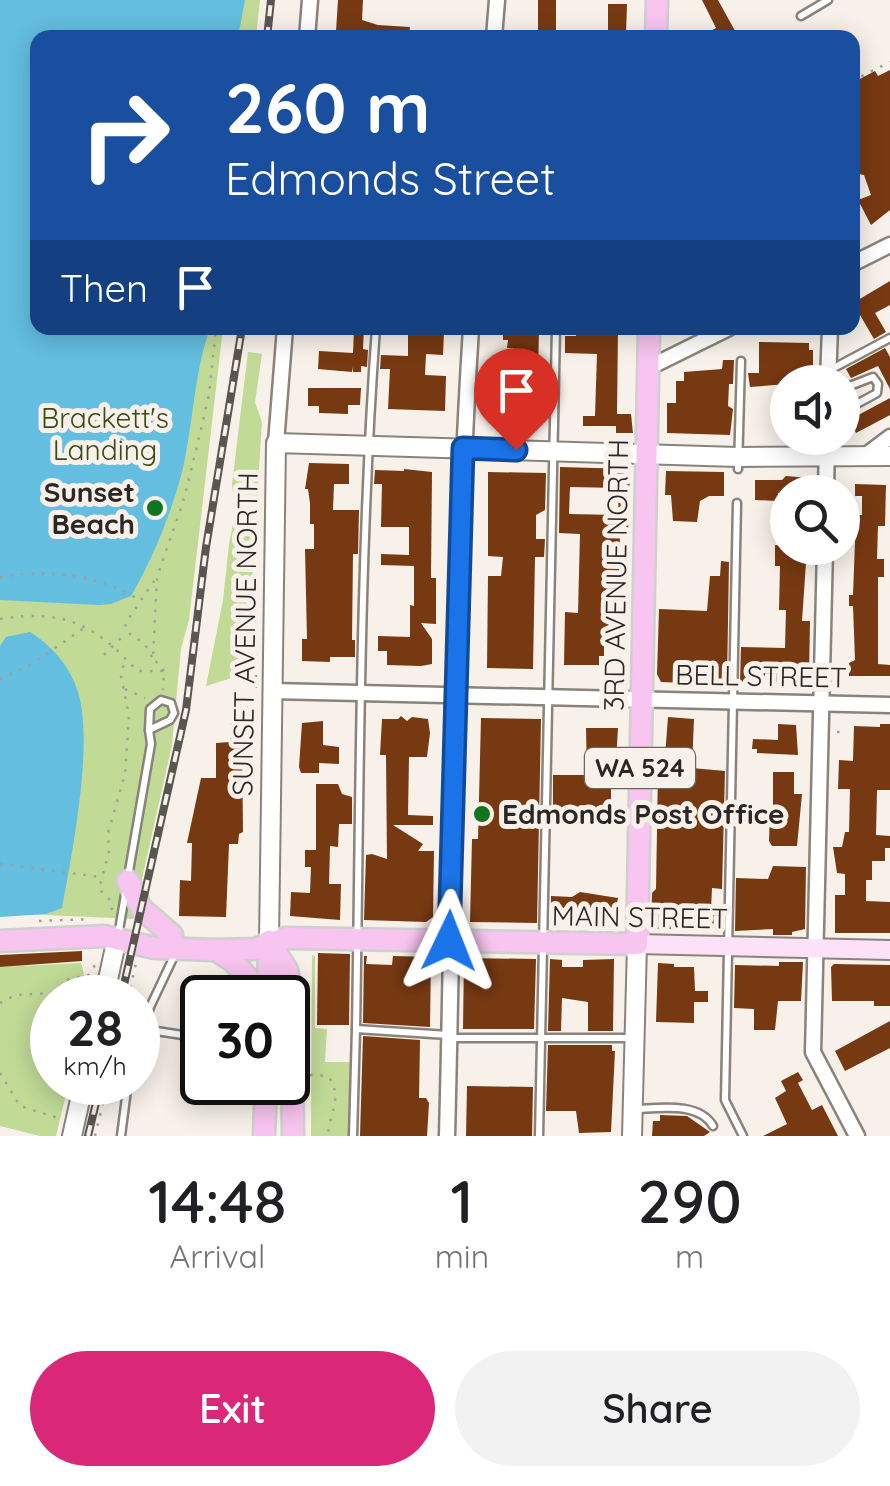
<!DOCTYPE html>
<html lang="en">
<head>
<meta charset="utf-8">
<style>
	body { margin:0; font-family:Quicksand,sans-serif; background:#f2f2f2; color:#202124; height:100vh; display:flex; flex-direction:column; font-size:38px; white-space:nowrap }
	* { box-sizing:border-box; margin:0 }
	p { font-size:32px; color:#757577 }
	.icon { flex:none; width:55px; height:55px; fill:none; stroke:currentColor; stroke-width:2; stroke-linecap:round; stroke-linejoin:round }
	.map { position:relative; height:1136px; overflow:hidden }
	.side { display:flex; flex-direction:column; background:#fff; flex:1 }
	.side>* { flex:none }
	.banner { position:absolute; left:30px; top:30px; width:830px; height:305px; border-radius:20px; box-shadow:0 5px 25px #0003; background:#1a4fa0; color:#fff; overflow:hidden }
	.fabs { position:absolute; left:770px; top:365px; display:grid; gap:20px }
	.fabs a { display:grid; place-items:center; width:90px; height:90px; border-radius:50%; background:#fff; box-shadow:0 5px 25px #0003; font-size:50px }
	.speed { position:absolute; left:30px; top:975px; display:flex; gap:20px; font-size:50px; font-weight:700; text-align:center }
	.speed>* { display:grid; place-content:center; width:130px; height:130px; border-radius:50%; background:#fff; box-shadow:0 5px 25px #0003; line-height:1 }
	.speed small { font-size:25px; font-weight:400 }
	.speed .limit { border:5px solid #111; border-radius:15px; background:#fff; color:#111 }
	.pin { position:absolute; display:grid; place-items:center; width:85px; height:85px; color:#fff; margin:-102px -42px; border-radius:50% 50% 50% 0; rotate:-45deg; box-shadow:0 0 10px #0007 }
	.pin .icon { rotate:45deg }
	.me { position:absolute; width:110px; margin:-55px; rotate:2deg; stroke-linejoin:round; filter:drop-shadow(0 0 8px #0008) }
	.turn { display:flex; align-items:center; gap:35px; height:210px; padding:0 30px; font-size:45px }
	.turn .icon { width:130px; height:130px; stroke-width:2.5 }
	.turn b { display:block; font-size:70px; line-height:85px }
	.then { display:flex; align-items:center; height:95px; padding:0 30px; background:#0003; gap:20px; font-size:38px }
	.eta { display:flex; justify-content:space-evenly; align-items:center; height:170px; text-align:center }
	.eta b { font-size:60px; font-weight:600; line-height:70px }
	.action { display:flex; gap:20px; margin-top:auto; padding:20px 30px }
	.action a { flex:1; height:115px; border-radius:60px; background:#db2777; color:#fff; font-size:40px; font-weight:600; line-height:115px; text-align:center }
	.action a+a { background:#f2f2f2; color:#202124 }
	.map>svg:first-child { display:block }
</style>
</head>
<body>
<div class="map">
<svg width="890" height="1136" viewBox="0 0 890 1136">
	<rect width="100%" height="100%" fill="#f7f1e9"/>
	<g fill="#c1db97">
		<polygon points="0,0 260,0 256,37 38,38 38,328 223,328 189,620 181,649 172,745 133,919 24,914 0,916"/>
		<polygon points="248,352 262,354 255,402 262,422 252,578 245,611 242,673 238,676 206,686 223,600 229,544 235,514 232,484"/>
		<polygon points="312,955 315,956 315,1028 327,1029 325,1062 351,1062 348,1136 311,1136"/>
		<polygon points="81,963 88,990 86,997 52,998 52,1082 68,1083 68,1086 56,1136 40,1136 0,1126 0,967"/>
	</g>
	<g fill="#63bee0">
		<path d="M 0,0 L 245,0 L 238,37 L 38,38 L 38,328 L 210,328 C 195,370 194,414 185,458 C 177,500 153,559 131,596 L 111,604 L 99,605 L 0,600 Z"/>
		<path d="M 30,632 C 52,646 70,666 78,692 C 94,743 72,854 62,908 L 46,914 L 0,917 L 0,646 L 6,637 Z"/>
	</g>
	<g fill="#773912" fill-rule="evenodd">
		<polygon points="338,0 363,0 362,20 378,25 410,27 409,38 339,38 339,31 336,31"/>
		<rect x="538" y="0" width="18" height="32"/>
		<polygon points="702,0 718,0 739,38 697,38 716,28"/>
		<polygon points="608,4 627,4 626,34 608,34"/>
		<polygon points="890,70 890,210 871,225 858,200 871,195 864,175 858,174 852,165 852,83 875,71 878,76"/>
		<polygon points="890,281 890,305 875,313 886,332 874,339 853,303"/>
		<polygon points="354,328 364,328 363,349 368,350 367,367 361,366 361,372 353,372 353,367 352,372 318,369 319,351 353,353"/>
		<polygon points="503,328 539,329 537,421 513,421 514,348 507,348 508,340 503,340"/>
		<polygon points="576,328 618,328 617,414 631,414 633,433 616,433 616,426 583,426 583,416 595,416 597,354 565,353 565,336 576,336"/>
		<polygon points="408,332 444,332 443,355 426,354 425,375 446,376 445,411 388,409 390,369 380,369 381,355 408,356"/>
		<polygon points="759,342 809,343 809,350 813,350 813,382 750,387 748,373 759,373"/>
		<polygon points="885,348 890,357 890,389 878,366 851,378 846,369"/>
		<polygon points="723,360 734,360 733,384 729,384 728,406 733,409 730,435 667,433 667,403 676,403 676,381 684,381 684,372 722,369"/>
		<polygon points="308,388 361,388 360,405 348,405 348,414 319,413 319,406 308,406"/>
		<polygon points="890,398 890,415 856,433 849,420"/>
		<polygon points="309,463 349,464 349,484 334,484 333,510 359,510 358,554 353,554 352,640 355,640 355,657 330,657 330,662 302,661 302,639 307,639 305,549 314,549 314,524 310,524 310,503 308,489 305,489"/>
		<path d="M 560,467 L 630,469 L 628,535 L 620,534 L 618,619 L 604,632 L 604,656 L 599,656 L 599,665 L 564,665 L 565,612 L 578,613 L 580,534 L 559,533 ZM 570,487 L 619,488 L 618,515 L 569,514 Z"/>
		<polygon points="404,469 432,472 431,578 436,578 436,624 421,623 432,639 432,664 421,666 387,665 387,651 378,651 378,636 410,637 410,605 414,606 414,566 381,565 381,554 409,555 409,527 381,527 382,484 374,484 375,470 404,471"/>
		<polygon points="666,471 724,472 724,496 709,496 700,501 697,522 673,521 671,495 665,495"/>
		<polygon points="488,472 546,473 545,510 536,515 536,539 545,539 544,557 535,557 533,669 487,668 488,576 501,576 503,557 488,556"/>
		<polygon points="786,476 809,478 809,492 778,493 778,501 755,500 755,480 782,480"/>
		<polygon points="855,484 886,485 885,526 878,526 877,559 884,559 884,577 878,577 878,664 890,665 890,676 849,676 849,663 855,660 853,606 849,606 849,595 853,595 856,515 862,515 862,496 855,496"/>
		<polygon points="775,545 807,548 802,621 810,621 809,676 804,681 787,682 740,682 741,647 785,648 786,610 779,610 780,566 775,566"/>
		<polygon points="721,561 729,562 727,681 706,681 700,684 686,680 686,683 661,682 657,674 659,609 707,611 710,576 720,576"/>
		<polygon points="231,706 252,707 252,740 242,739 243,832 239,834 238,844 229,844 226,917 179,916 180,880 191,881 192,843 187,843 201,778 216,778 216,743 230,742"/>
		<polygon points="401,716 407,721 412,717 428,719 430,733 427,757 409,757 408,815 433,816 433,825 393,825 423,844 418,851 434,851 433,917 426,922 364,920 366,855 372,854 387,859 386,755 380,755 382,719 398,719"/>
		<polygon points="668,717 694,719 692,768 725,771 722,889 712,888 711,909 722,909 722,928 654,929 651,926 652,893 656,889 658,770 664,770"/>
		<polygon points="481,718 541,719 537,923 470,922 472,839 478,839"/>
		<polygon points="323,721 323,745 339,747 339,764 319,763 319,773 301,773 299,767 302,723"/>
		<polygon points="778,724 796,725 798,755 757,753 757,749 752,749 753,739 778,740"/>
		<polygon points="880,724 890,724 890,790 877,790 876,835 890,836 890,848 885,848 885,861 872,861 872,880 866,880 866,901 890,902 890,933 835,933 835,895 845,895 845,874 837,873 833,847 842,847 845,832 849,832 850,789 838,789 839,760 853,761 854,726 880,727"/>
		<polygon points="586,728 618,728 615,778 611,782 611,815 579,815 579,809 553,809 553,775 587,775"/>
		<polygon points="773,772 794,772 794,794 802,794 797,846 772,846 769,841 770,813 773,814"/>
		<polygon points="316,784 338,784 342,794 352,797 352,824 339,824 338,847 330,846 329,884 341,884 340,920 290,916 291,892 310,893 311,867 305,867 305,850 316,850"/>
		<polygon points="773,866 806,867 805,929 792,932 792,935 773,935 773,929 735,931 736,878 768,879"/>
		<polygon points="580,892 618,898 613,923 581,925 581,922 572,922 572,909 551,909 551,896 572,897"/>
		<polygon points="82,951 82,961 0,967 0,955"/>
		<polygon points="318,953 350,954 349,1025 317,1025"/>
		<polygon points="364,956 367,956 366,964 392,965 393,956 431,957 430,1027 363,1023"/>
		<polygon points="464,958 536,959 534,1029 463,1029"/>
		<polygon points="550,959 562,960 562,967 583,967 583,960 614,959 613,1031 588,1031 588,1002 562,998 561,1031 548,1031"/>
		<polygon points="779,962 803,962 801,1001 778,1001 775,1030 754,1030 754,1009 734,1008 735,965 779,966"/>
		<polygon points="658,963 674,964 674,967 694,967 695,991 708,991 708,1002 694,1002 694,1023 656,1022"/>
		<polygon points="834,964 890,965 890,1006 874,1006 874,1001 832,1001 831,967"/>
		<polygon points="223,975 235,998 202,998 202,1014 194,998 181,998"/>
		<polygon points="890,1021 890,1048 845,1071 835,1051"/>
		<polygon points="363,1036 420,1040 419,1098 426,1098 429,1103 427,1136 360,1136"/>
		<polygon points="548,1045 612,1045 612,1051 615,1051 611,1132 579,1133 576,1111 546,1111"/>
		<polygon points="798,1072 803,1080 798,1083 812,1110 822,1105 838,1136 763,1136 787,1124 775,1098 786,1091 781,1081"/>
		<polygon points="467,1086 533,1087 532,1136 466,1136"/>
		<polygon points="660,1115 687,1116 710,1132 704,1136 652,1136 653,1121 660,1121"/>
	</g>
	<g fill="none" stroke-linecap="round" stroke-linejoin="round">
		<g stroke="#89837c" stroke-width="11">
			<g id="service">
				<polyline points="801,16 828,0"/>
				<path d="M 376,328 C 359,561 360,795 356,1029 L 448,1035"/>
				<polyline points="830,370 890,338"/>
				<polygon points="873,377 878,384 877,393 855,405 845,404 842,400 847,387"/>
				<polyline points="738,469 741,361"/>
				<polyline points="737,503 725,1100 743,1136"/>
				<polygon points="161,700 171,703 174,713 170,720 149,730 150,709"/>
				<polyline points="128,877 151,744 149,730"/>
				<polyline points="118,936 126,889"/>
				<polyline points="143,1029 202,1038"/>
				<polyline points="451,1038 633,1038"/>
				<polyline points="138,1048 150,1007 176,952"/>
				<path d="M 636,1109 C 661,1108 699,1102 713,1126"/>
				<polyline points="121,1136 128,1082"/>
				<polyline points="353,1136 356,1029"/>
				<polyline points="539,1136 556,328"/>
			</g>
		</g>
		<g stroke="#89837c" stroke-width="19">
			<g id="minor">
				<polyline points="307,38 310,0"/>
				<polyline points="494,38 497,0"/>
				<polyline points="852,264 890,245"/>
				<polyline points="648,368 729,328"/>
				<polyline points="828,382 830,328"/>
				<polyline points="276,443 285,328"/>
				<polyline points="866,455 890,437"/>
				<polyline points="826,492 827,438"/>
				<polyline points="825,548 813,1052 857,1136"/>
				<polyline points="272,691 890,705"/>
				<path d="M 447,1136 C 454,866 454,597 471,328"/>
			</g>
		</g>
		<g stroke="#89837c" stroke-width="22">
			<g id="tertiary">
				<polyline points="269,941 276,443 738,457 890,456"/>
				<polyline points="104,998 117,938"/>
				<polyline points="72,1136 84,1082"/>
				<polyline points="632,1136 637,944"/>
			</g>
		</g>
		<g stroke="#89837c" stroke-width="22">
			<polyline id="secondary" points="637,944 890,950"/>
		</g>
		<g stroke="#d0cfcf" stroke-width="25">
			<g id="primary">
				<polyline points="656,38 657,0"/>
				<polyline points="128,881 142,909 172,935"/>
				<polyline points="0,941 104,936 155,948 216,950 255,949 285,938 637,944 649,328"/>
				<polyline points="269,941 287,970 291,987 293,1136"/>
				<polyline points="216,950 234,962 265,998"/>
				<polyline points="268,998 269,941"/>
				<polyline points="264,1136 266,1082"/>
			</g>
		</g>
		<g stroke="#a39e98" stroke-width="2.5" stroke-dasharray="2.5 8" stroke-linecap="butt">
			<polyline points="852,81 890,62"/>
			<polyline points="852,167 854,166"/>
			<polyline points="258,567 259,515"/>
			<path d="M 0,577 C 47,569 100,574 141,601"/>
			<path d="M 0,619 C 64,609 95,624 137,671 L 164,671 L 163,690"/>
			<polyline points="104,655 126,633"/>
			<polyline points="152,657 144,643 127,632 125,624 154,581"/>
			<polyline points="164,671 153,658 157,577 183,502 197,446 209,395 216,328"/>
			<polyline points="0,679 32,664 84,628"/>
			<polyline points="125,689 145,698"/>
			<polyline points="255,709 257,640"/>
			<polyline points="837,732 847,732"/>
			<polyline points="0,864 101,877"/>
			<polyline points="112,910 111,901 99,889 109,851 108,833 125,774 129,716 121,676 125,658"/>
			<polyline points="39,921 91,919"/>
			<polyline points="128,998 137,959"/>
			<polyline points="0,1003 16,995 51,993 69,979 89,975 95,965"/>
			<polyline points="0,1073 20,1106 58,1118"/>
			<path d="M 310,1075 L 328,1076 C 344,1097 329,1113 328,1136"/>
			<polyline points="95,1136 108,1082"/>
		</g>
		<use href="#service" stroke="#fff" stroke-width="6"/>
		<use href="#minor" stroke="#fff" stroke-width="14"/>
		<use href="#tertiary" stroke="#fff" stroke-width="18"/>
		<use href="#secondary" stroke="#fce1f8" stroke-width="18"/>
		<use href="#primary" stroke="#f8c4f0" stroke-width="20"/>
		<g stroke="#595652" stroke-width="8">
			<g id="rail">
				<polyline points="267,38 271,0"/>
				<polyline points="121,998 186,710 206,547 242,328"/>
				<polyline points="88,1136 101,1082"/>
			</g>
		</g>
		<use href="#rail" stroke="#f7f1e9" stroke-width="4" stroke-dasharray="11" stroke-linecap="butt"/>
	</g>
	<g fill="none" stroke-linecap="round" stroke-linejoin="round">
		<g stroke="#114b97" stroke-width="25">
			<polyline id="route" points="449,941 463,448 516,450"/>
		</g>
		<use href="#route" stroke="#1a73e8" stroke-width="18"/>
	</g>
	<g fill="#127322" stroke="#f7f1e9" stroke-width="4">
		<circle cx="155" cy="508" r="10"/>
		<circle cx="482" cy="814" r="10"/>
	</g>
	<g text-anchor="middle" stroke-width="10" stroke-linejoin="round" paint-order="stroke">
		<rect fill="#f7f1e9" stroke="#68645f" stroke-width="2.5" x="585" y="748" width="110" height="40" rx="8"/>
		<g font-size="25" font-weight="bold" fill="#2a2724">
			<text x="640" y="777">WA 524</text>
		</g>
		<g font-size="28" fill="#3a4b19" stroke="#f7f1e9">
			<text x="105" y="428">Brackett's<tspan x="105" dy="32">Landing</tspan></text>
		</g>
		<g font-size="28" font-weight="bold" fill="#2a2724" stroke="#f7f1e9" text-anchor="end">
			<text x="135" y="502">Sunset<tspan x="135" dy="32">Beach</tspan></text>
			<text x="502" y="824" text-anchor="start">Edmonds Post Office</text>
		</g>
		<g font-size="28" fill="#2a2724" stroke="#f7f1e9">
			<text transform="translate(616 575) rotate(-89)" y="10">3RD AVENUE NORTH</text>
			<text transform="translate(245 634) rotate(-89)" y="10">SUNSET AVENUE NORTH</text>
			<text transform="translate(761 676) rotate(1)" y="10">BELL STREET</text>
			<text transform="translate(640 917) rotate(1)" y="10">MAIN STREET</text>
		</g>
	</g>
</svg>
<div class="fabs">
<a><svg class="icon" aria-label="sound" viewBox="0 0 24 24"><path d="M4 9h4l5-4v14l-5-4H4zM17 9q2 3 0 6"/></svg></a>
<a><svg class="icon" aria-label="search" viewBox="0 0 24 24"><circle cx="10" cy="10" r="6"/><path d="M15 15l6 6"/></svg></a>
</div>
<div class="speed"><div>28<small>km/h</small></div><div class="limit">30</div></div>
<div class="pin" style="left:516px;top:450px;background:#d93025"><svg class="icon" aria-label="arrive" viewBox="0 0 24 24"><path d="M6 21V4h12l-3 4 3 4H6"/></svg></div>
<svg class="me" style="left:449px;top:941px" viewBox="-20 -20 40 40"><path d="M0-17L14 15 0 8-14 15z" fill="#1a73e8" stroke="#fff" stroke-width="4"/></svg>
<div class="banner">
<div class="turn"><svg class="icon" aria-label="right" viewBox="0 0 24 24"><path d="M7 20v-9h11M14 6l5 5-5 5"/></svg><div><b>260 m</b>Edmonds Street</div></div>
<div class="then">Then<svg class="icon" aria-label="arrive" viewBox="0 0 24 24"><path d="M6 21V4h12l-3 4 3 4H6"/></svg></div>
</div>
</div>
<section class="side">
<div class="eta">
<div><b>14:48</b><p>Arrival</p></div>
<div><b>1</b><p>min</p></div>
<div><b>290</b><p>m</p></div>
</div>
<div class="action"><a>Exit</a><a>Share</a></div>
</section>
</body>
</html>
